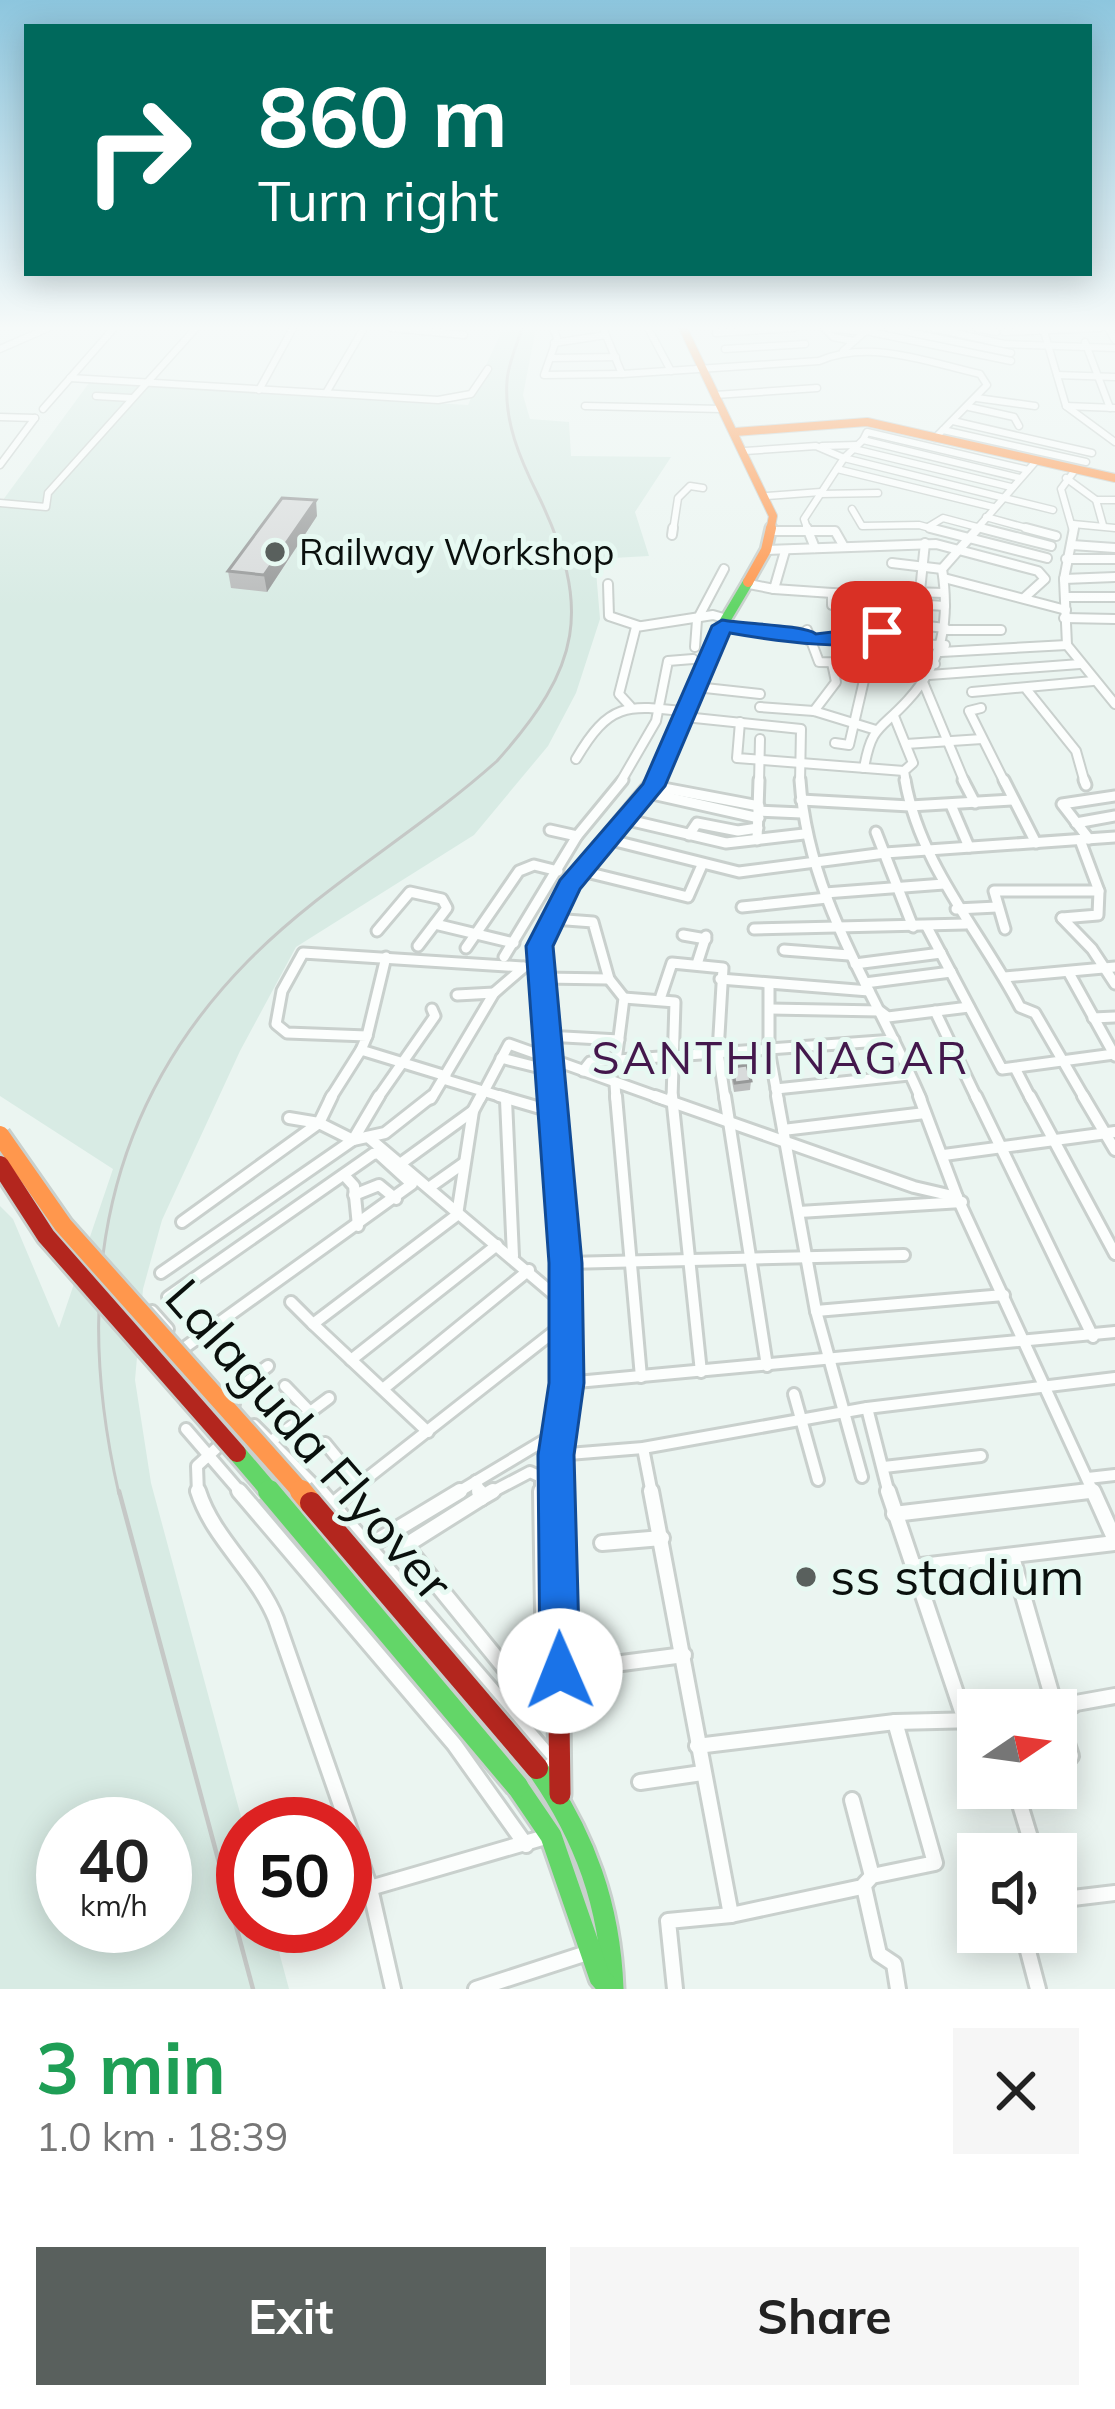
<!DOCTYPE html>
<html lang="en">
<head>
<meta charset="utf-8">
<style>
	body { margin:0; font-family:Mulish,sans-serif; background:#f6f6f6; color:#222; height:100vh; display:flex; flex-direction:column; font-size:45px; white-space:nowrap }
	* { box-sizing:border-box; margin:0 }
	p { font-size:39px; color:#767676 }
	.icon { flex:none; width:66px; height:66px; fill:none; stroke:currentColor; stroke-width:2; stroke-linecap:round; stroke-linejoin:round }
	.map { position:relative; height:1989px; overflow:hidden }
	.details { display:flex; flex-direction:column; background:#fff; flex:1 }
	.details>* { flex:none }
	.guide { position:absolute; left:24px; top:24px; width:1068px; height:252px; border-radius:0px; box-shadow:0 6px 30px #0003; background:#00695c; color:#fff; overflow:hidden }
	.needle { width:78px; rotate:77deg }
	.tools { position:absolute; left:957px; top:1689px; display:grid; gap:24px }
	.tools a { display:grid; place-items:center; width:120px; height:120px; border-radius:0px; background:#fff; box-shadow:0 6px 30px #0003; font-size:60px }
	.speed { position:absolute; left:36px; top:1797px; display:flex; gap:24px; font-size:60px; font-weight:700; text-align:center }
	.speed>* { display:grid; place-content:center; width:156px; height:156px; border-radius:50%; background:#fff; box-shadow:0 6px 30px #0003; line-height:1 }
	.speed small { font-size:30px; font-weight:400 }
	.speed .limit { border:18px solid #d22; background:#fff; color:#111 }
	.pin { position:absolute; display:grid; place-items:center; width:102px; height:102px; color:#fff; margin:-51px; border-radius:24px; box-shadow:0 6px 18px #0006 }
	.me { position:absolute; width:132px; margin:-66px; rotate:359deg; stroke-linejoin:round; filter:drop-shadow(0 0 9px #0008) }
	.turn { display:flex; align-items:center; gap:42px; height:252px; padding:0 36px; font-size:54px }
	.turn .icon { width:156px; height:156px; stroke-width:2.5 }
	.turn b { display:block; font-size:84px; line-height:102px }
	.round { display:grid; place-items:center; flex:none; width:126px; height:126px; border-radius:0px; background:#f6f6f6 }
	.summary { display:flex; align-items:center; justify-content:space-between; height:204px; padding:0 36px }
	h1 { font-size:72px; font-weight:700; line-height:90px; color:#1e9e55 }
	.action { display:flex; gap:24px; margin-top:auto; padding:24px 36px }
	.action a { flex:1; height:138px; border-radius:0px; background:#59605d; color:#fff; font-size:48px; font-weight:700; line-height:138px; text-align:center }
	.action a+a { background:#f6f6f6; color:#222 }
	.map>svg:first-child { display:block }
</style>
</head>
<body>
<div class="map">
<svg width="1115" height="1989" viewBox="0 0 1115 1989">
	<rect width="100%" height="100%" fill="#ebf5f1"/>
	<path fill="#d8ebe4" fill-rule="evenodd" d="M 503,328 L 536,328 L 523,395 L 530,419 L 569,422 L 571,456 L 671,457 L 635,512 L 649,556 L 595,559 L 600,619 L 576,693 L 548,746 L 474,835 L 296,947 L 240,1051 L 162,1220 L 143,1289 L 135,1380 L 151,1483 L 243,1824 L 243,1926 L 272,1926 L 289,1989 L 0,1989 L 0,1206 L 13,1219 L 59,1328 L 113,1169 L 0,1096 L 0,504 L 89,383 L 468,405 ZM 63,1824 L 165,1824 L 165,1926 L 63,1926 Z"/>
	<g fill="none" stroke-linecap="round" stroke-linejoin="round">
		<g stroke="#c9d0cd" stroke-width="9">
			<g id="street-far4">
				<polyline points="391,328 464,335"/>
				<polyline points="553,328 557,338 544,375 622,374"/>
				<path d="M 603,328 L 622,374 L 819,361 C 871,339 927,362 980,374 L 987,385 L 935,438"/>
				<polyline points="648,328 671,371"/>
				<polyline points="824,328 833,337 853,341"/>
				<polyline points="829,328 863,332"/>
				<polyline points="888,328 1011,353"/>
				<polyline points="933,328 1004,344 1115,348"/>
				<polyline points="976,328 996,332"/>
				<polyline points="1043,328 1066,406 1115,442"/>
				<polyline points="1108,328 1115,340"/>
				<polyline points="866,331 1011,361"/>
				<polyline points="1004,332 1100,328"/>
				<polyline points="716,333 794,328"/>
				<polyline points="1085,342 1110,408"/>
				<polyline points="554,343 606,335"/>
				<polyline points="0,349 48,328"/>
				<polyline points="725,349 805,344"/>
				<polyline points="843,351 869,328"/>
				<polyline points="551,358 616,357"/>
				<polyline points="1057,375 1115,377"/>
				<polyline points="70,378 438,400 471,394 488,369"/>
				<polyline points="259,390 293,328"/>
				<polyline points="326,393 364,328"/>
				<polyline points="715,395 817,388"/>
				<polyline points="96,396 131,398"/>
				<polyline points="977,398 1035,406"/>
				<polyline points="585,406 722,409"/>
				<polyline points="1066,406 1115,408"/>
				<polyline points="969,407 1014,417 1019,426"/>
				<polyline points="43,409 114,328"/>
				<polyline points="0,417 35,418"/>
				<polyline points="953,421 1092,453"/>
				<polyline points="943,430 1086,462"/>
				<polyline points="863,440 867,432 1028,470"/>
				<polyline points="822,446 857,445"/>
				<polyline points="854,449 1011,487"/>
				<polyline points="745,451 816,446 844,458 1053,510"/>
				<polyline points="0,465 35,418"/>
				<polyline points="837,469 993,507"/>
				<polyline points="1066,478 1096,500 1103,525"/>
				<polyline points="819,494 878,493"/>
				<polyline points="767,496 821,492"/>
				<polyline points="1096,500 1115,500"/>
				<polyline points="0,503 46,507 48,493 196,328"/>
				<polyline points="852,509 862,526 919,525 941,531"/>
				<polyline points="986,517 1037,531"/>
				<polyline points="1073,524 1115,528"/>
				<polyline points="928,527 943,518 992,531"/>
				<polyline points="673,531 678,498 690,486 703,488"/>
				<polyline points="808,531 804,519 844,458 863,440 1020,478"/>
				<polyline points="975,531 1036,461"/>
				<polyline points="1073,531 1061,489 1075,470"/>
			</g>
		</g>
		<g stroke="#c9d0cd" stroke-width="12">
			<g id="street-far3">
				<polyline points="807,528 815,548"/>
				<polyline points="930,528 1047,558"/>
				<polyline points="981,528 1051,546"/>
				<polyline points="1026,528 1056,536"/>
				<polyline points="1074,528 1064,579 1067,645 1115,704"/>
				<polyline points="770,531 835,531 843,545"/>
				<polyline points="672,535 673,528"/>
				<polyline points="1072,545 1115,548"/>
				<polyline points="766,550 936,544 1038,571 1045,579 1024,598"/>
				<polyline points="1066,559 1115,559"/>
				<polyline points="892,563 942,569"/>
				<polyline points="944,578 1066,610"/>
				<polyline points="1064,579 1115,577"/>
				<polyline points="608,584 609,616 639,626"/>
				<polyline points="749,584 774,589 785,551"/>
				<polyline points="774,589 832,593 832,605 870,616 881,636"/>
				<polyline points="920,591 925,543"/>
				<polyline points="832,593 876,595"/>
				<polyline points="1068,597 1115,597"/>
				<polyline points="898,603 945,606"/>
				<polyline points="870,616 879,612 876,591 944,593"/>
				<polyline points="1064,618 1115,619"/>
				<polyline points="874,620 945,628"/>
				<polyline points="722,626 806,633"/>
				<polyline points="807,630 819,662 935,664"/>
				<polyline points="945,630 1001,630"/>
				<polyline points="808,640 881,636 891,644 945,645"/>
				<polyline points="695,647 697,620 724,569"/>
				<polyline points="941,652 1067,645"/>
				<polyline points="929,675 1080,664"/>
				<polyline points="923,682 965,783"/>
				<polyline points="696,687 760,694"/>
				<polyline points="1027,690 1076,751 1085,783"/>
				<polyline points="972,692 1093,681"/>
				<polyline points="630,706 619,694 636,627 713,615 727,619"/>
				<polyline points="760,707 814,711 876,730"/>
				<polyline points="981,708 969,711 1005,783"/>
				<polyline points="814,711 836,682 832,663"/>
				<polyline points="894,716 913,763 904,771 906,783"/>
				<polyline points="685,717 801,729 800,783"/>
				<polyline points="740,722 737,758 904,771"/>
				<polyline points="835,743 849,745 868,663"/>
				<polyline points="906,744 982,739"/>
				<path d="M 576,759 C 609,703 626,704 687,712"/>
				<path d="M 864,768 C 872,724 880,731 908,700 C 943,662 950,619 942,569 L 978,528"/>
				<polyline points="620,783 656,721 668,661 693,659"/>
				<polyline points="759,783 760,739"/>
			</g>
		</g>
		<g stroke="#c9d0cd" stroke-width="15">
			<g id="street-far2">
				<path d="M 800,780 C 808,900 875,991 921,1099"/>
				<path d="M 905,780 C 920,866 981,932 1020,1007 L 1035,1013 L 1085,1099"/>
				<polyline points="963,780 975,803"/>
				<polyline points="1004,780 1036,843"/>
				<polyline points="1084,780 1086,785"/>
				<polyline points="653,786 759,806"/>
				<polyline points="648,793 759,818"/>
				<polyline points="801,800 910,806 1012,800"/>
				<polyline points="951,805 969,847"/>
				<polyline points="759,811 802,813"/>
				<polyline points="628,820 726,843 804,834"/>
				<polyline points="1076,823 1115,816"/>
				<polyline points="550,830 577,836"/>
				<polyline points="876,832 913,927"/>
				<polyline points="689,835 697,823 738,831 758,828"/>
				<polyline points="1089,839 1062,804 1115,796"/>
				<polyline points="611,840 739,872 885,853 1115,837"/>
				<polyline points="757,840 759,780"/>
				<polyline points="582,871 688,897 702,865"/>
				<polyline points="825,893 944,884"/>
				<polyline points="742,907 827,898"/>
				<polyline points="956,909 997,907"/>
				<polyline points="1062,918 1098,915 1099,891 1080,840"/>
				<polyline points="1062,918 1092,949 1115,984"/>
				<polyline points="553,919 593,922 609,979 624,998 616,1061"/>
				<polyline points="435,924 514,943"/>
				<polyline points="927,927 1002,1069 1114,1054"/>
				<polyline points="754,929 966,924"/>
				<polyline points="1005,929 994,891 1099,891"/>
				<polyline points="377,931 410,892 442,899 447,908 418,946"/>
				<polyline points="683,935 706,939"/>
				<polyline points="466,948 519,871 534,865 558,871"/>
				<polyline points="784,950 849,955"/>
				<polyline points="504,957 577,836 623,780"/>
				<polyline points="697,964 706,936"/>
				<polyline points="855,964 941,953"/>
				<polyline points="1069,973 1115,1056"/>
				<polyline points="1005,977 1115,967"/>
				<polyline points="542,978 609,979"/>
				<polyline points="720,979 869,991"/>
				<polyline points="865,983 951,972"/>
				<polyline points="769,985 769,1050 778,1099"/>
				<polyline points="457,995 494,993"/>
				<polyline points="624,998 675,1002 672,1099"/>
				<polyline points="660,999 672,963 723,968 718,1052 725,1099"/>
				<polyline points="770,1009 880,1011 888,1017 969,1007"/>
				<polyline points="935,1011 977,1099"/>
				<polyline points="1093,1018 1115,1017"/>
				<polyline points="367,1036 386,957"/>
				<polyline points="546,1036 619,1040"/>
				<polyline points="361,1050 367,1036 287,1033 276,1024 282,991 303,953 523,967"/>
				<polyline points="501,1058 549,1070"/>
				<polyline points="1015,1068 1031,1099"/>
				<polyline points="583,1071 590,1062 894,1040"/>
				<polyline points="443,1079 509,1099"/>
				<polyline points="615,1084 616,1099"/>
				<polyline points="776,1089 909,1075"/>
				<polyline points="330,1099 361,1050 446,1076"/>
				<polyline points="377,1099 435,1016 432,1009"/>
				<polyline points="431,1099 494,993 524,967"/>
				<polyline points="480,1099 509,1044 663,1099"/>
			</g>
		</g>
		<g stroke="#c9d0cd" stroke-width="16">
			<g id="street-far1">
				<polyline points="499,1096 554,1112"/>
				<polyline points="616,1096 641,1377"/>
				<polyline points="655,1096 914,1187 957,1197"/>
				<polyline points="672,1096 701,1372"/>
				<polyline points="725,1096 767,1366"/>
				<polyline points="777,1096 816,1311 862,1477"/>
				<polyline points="919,1096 957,1197 1094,1494"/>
				<polyline points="976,1096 1093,1337"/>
				<polyline points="1030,1096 1115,1254"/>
				<polyline points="1083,1096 1115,1150"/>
				<polyline points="506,1100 513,1256"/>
				<polyline points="289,1118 319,1123 332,1096"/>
				<polyline points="783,1130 925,1113"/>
				<polyline points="368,1137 565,1304"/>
				<polyline points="944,1155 1115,1132"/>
				<polyline points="400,1164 473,1111"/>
				<polyline points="344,1175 354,1186 358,1226"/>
				<polyline points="430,1187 464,1163"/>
				<polyline points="354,1195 379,1185 396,1199"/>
				<polyline points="799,1212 962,1202"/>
				<polyline points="182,1222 319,1123 353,1140 379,1096"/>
				<polyline points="566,1263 904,1255"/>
				<polyline points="161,1273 353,1140 385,1133 432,1096"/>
				<polyline points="168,1297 373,1154 378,1153 412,1184 184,1348"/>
				<polyline points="291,1302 313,1324"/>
				<polyline points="152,1311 168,1329"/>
				<polyline points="816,1311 1004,1295"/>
				<polyline points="351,1360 497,1245"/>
				<polyline points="566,1383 1115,1332"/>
				<polyline points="285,1386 310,1412"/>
				<polyline points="383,1389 529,1270"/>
				<polyline points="794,1394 818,1480"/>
				<polyline points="234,1404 227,1397 268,1366"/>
				<polyline points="867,1408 889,1494"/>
				<polyline points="254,1425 323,1494"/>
				<polyline points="186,1429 242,1494"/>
				<polyline points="428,1432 313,1324 457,1215 473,1111 481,1096"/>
				<polyline points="270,1442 329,1398"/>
				<polyline points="325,1443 360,1486"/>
				<polyline points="643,1448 652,1494"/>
				<polyline points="556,1455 643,1448 867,1408 1115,1378"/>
				<polyline points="884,1467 981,1456"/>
				<polyline points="1088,1478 1115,1475"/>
				<polyline points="476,1481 480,1494"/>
				<polyline points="198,1494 197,1466 244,1423"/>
				<polyline points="347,1494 565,1323"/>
				<polyline points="455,1494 560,1431"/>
				<polyline points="488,1494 530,1472 541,1477 541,1494"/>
				<polyline points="1063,1494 1092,1491"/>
			</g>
		</g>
		<g stroke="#c9d0cd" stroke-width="20">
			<g id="street">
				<path d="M 198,1491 C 213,1539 257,1572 276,1619 L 370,1888 L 393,1989"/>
				<polyline points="239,1491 454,1744 526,1845"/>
				<polyline points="320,1491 557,1766"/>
				<polyline points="479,1491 481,1498"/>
				<polyline points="651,1491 731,1915"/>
				<polyline points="888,1491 965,1720"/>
				<polyline points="1093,1491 1115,1540"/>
				<polyline points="481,1498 408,1544 408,1549 516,1682 537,1681 544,1671 541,1491"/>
				<polyline points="481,1498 493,1491"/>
				<polyline points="333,1505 350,1491"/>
				<polyline points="894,1514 1089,1491"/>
				<polyline points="602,1543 662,1538"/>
				<polyline points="369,1546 460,1491"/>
				<polyline points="1012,1557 1056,1710"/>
				<polyline points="913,1567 1115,1543"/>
				<polyline points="560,1671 684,1655"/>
				<polyline points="1056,1711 1071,1756"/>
				<polyline points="1056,1716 1076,1703 1115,1696"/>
				<polyline points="697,1746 895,1722 978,1720"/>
				<polyline points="640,1782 702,1773"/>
				<polyline points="1015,1788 1035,1854"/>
				<polyline points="852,1800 872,1876"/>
				<polyline points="864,1887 879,1954 894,1964 898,1989"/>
				<polyline points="370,1888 549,1836"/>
				<polyline points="1056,1900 1115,1893"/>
				<polyline points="1023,1932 1038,1989"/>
				<polyline points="476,1989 587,1953"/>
				<polyline points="675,1989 668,1921 731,1915 862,1887 872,1876 935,1863 895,1722"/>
			</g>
		</g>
		<g stroke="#c9d0cd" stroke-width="15">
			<polyline id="fast-far3" points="655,783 678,736 710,646 748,582"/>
		</g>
		<g stroke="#c9d0cd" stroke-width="20">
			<polyline id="fast-far2" points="552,1099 540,947 569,885 656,780"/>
		</g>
		<g stroke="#c9d0cd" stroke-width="22">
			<polyline id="fast-far1" points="552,1096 566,1263 565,1389"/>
		</g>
		<g stroke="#c9d0cd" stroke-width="27">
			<g id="fast">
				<path d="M 537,1768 C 585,1836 610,1906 613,1989"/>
				<polyline points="517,1786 551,1836 600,1978 610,1989"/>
			</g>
		</g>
		<g stroke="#c9d0cd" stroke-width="10">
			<g id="slow-far1">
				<polyline points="683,328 773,516 770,531"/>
				<polyline points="735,432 867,422 1115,478"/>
			</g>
		</g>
		<g stroke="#c9d0cd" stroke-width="15">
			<polyline id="slow" points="748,582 766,550 771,528"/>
		</g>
		<g stroke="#c9d0cd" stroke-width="22">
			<polyline id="jam-far1" points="556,1494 556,1455 565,1389"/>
		</g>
		<g stroke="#c9d0cd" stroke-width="27">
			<polyline id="jam" points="556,1491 560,1794"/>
		</g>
		<use href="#street-far4" stroke="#fcfefd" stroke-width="6"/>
		<use href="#street-far3" stroke="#fcfefd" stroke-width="8"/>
		<use href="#street-far2" stroke="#fcfefd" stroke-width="9"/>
		<use href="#street-far1" stroke="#fcfefd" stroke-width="10"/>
		<use href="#street" stroke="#fcfefd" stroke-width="14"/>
		<use href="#fast-far3" stroke="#63d668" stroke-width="10"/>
		<use href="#fast-far2" stroke="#63d668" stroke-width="14"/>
		<use href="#fast-far1" stroke="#63d668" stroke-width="16"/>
		<use href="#fast" stroke="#63d668" stroke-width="21"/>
		<use href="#slow-far1" stroke="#ff974d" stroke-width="8"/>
		<use href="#slow" stroke="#ff974d" stroke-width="10"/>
		<use href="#jam-far1" stroke="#b3261e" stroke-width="16"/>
		<use href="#jam" stroke="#b3261e" stroke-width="21"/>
		<path stroke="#c5c8c6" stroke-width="3" d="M 119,1494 C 73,1296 100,1111 248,961 C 323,885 418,832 497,761 C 581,667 593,609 538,495 C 520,459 504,422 507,381 C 508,364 517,345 522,328"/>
		<polyline stroke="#c5c8c6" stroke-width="4.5" points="119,1491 253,1989"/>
		<g stroke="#c9d0cd" stroke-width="24" stroke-linecap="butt">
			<polyline id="fast-bridge-far1" points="237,1453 272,1494"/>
		</g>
		<g stroke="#c9d0cd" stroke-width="28" stroke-linecap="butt">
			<polyline id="fast-bridge" points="269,1491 517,1786"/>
		</g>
		<g stroke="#c9d0cd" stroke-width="24" stroke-linecap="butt">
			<polyline id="slow-bridge-far1" points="0,1135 63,1225 303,1494"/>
		</g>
		<g stroke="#c9d0cd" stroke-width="28" stroke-linecap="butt">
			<polyline id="slow-bridge" points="301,1491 311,1503"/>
		</g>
		<g stroke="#c9d0cd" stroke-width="24" stroke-linecap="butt">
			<polyline id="jam-bridge-far1" points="0,1165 46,1236 237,1453"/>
		</g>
		<g stroke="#c9d0cd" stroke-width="28" stroke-linecap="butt">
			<polyline id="jam-bridge" points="311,1503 537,1768"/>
		</g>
		<use href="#fast-bridge-far1" stroke="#63d668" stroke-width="18"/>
		<use href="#fast-bridge" stroke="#63d668" stroke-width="22"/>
		<use href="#slow-bridge-far1" stroke="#ff974d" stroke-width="18"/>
		<use href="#slow-bridge" stroke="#ff974d" stroke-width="22"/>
		<use href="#jam-bridge-far1" stroke="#b3261e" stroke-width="18"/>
		<use href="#jam-bridge" stroke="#b3261e" stroke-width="22"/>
	</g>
	<g fill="#babcbc">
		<polygon points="317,516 267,592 231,588 228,571"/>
		<polygon points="732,1067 751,1081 750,1090 734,1092 731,1076"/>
	</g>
	<polygon fill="#979999" points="316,500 317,516 267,592 264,575"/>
	<g fill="#d8dbdb" stroke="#979999" stroke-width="3">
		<polygon points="282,498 316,500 264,575 228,571"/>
		<polygon points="747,1065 751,1081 735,1083 732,1067"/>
	</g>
	<linearGradient id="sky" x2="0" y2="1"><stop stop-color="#8dc6de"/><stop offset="0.54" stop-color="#f6faf9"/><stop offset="1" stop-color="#f6faf9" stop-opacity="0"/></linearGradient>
	<rect width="1115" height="607" fill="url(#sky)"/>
	<path fill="#1a73e8" stroke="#114b97" stroke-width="3" d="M 722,620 C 743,624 805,625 816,634 L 882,626 L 893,632 C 879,658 758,638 730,633 L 665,786 L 580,889 L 553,946 L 582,1263 L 584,1383 L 574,1455 L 580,1671 L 574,1685 L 560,1691 L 546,1685 L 540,1671 L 538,1455 L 549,1383 L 549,1263 L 526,946 L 560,880 L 643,784 L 712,626 Z"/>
	<g fill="#59605d" stroke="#e7f9f2" stroke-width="4.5">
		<circle cx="275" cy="552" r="12"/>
		<circle cx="806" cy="1577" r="12"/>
	</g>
	<g text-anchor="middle" stroke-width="10" stroke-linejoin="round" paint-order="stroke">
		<g font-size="36" fill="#0a100d" stroke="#e7f9f2" text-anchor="start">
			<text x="299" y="565">Railway Workshop</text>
		</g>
		<g font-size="45" letter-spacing="3" fill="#43184c" stroke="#e7f9f2">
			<text x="781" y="1074">SANTHI NAGAR</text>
		</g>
		<g font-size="51" fill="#0a100d" stroke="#e7f9f2">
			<text transform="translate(309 1440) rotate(49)" y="18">Lalaguda Flyover</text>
		</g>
		<g font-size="51" fill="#0a100d" stroke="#e7f9f2" text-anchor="start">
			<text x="830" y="1595">ss stadium</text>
		</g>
	</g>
</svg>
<div class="tools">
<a><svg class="needle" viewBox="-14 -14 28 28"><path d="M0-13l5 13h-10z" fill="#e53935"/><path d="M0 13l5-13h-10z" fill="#767676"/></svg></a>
<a><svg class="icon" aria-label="sound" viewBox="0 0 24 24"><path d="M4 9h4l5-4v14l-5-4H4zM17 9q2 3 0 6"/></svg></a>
</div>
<div class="speed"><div>40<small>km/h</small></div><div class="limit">50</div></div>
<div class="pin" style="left:882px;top:632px;background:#d93025"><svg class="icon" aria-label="arrive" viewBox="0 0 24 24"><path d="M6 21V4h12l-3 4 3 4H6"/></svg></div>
<svg class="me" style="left:560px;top:1671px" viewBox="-20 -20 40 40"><circle r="19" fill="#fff"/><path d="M0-13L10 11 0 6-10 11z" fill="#1a73e8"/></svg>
<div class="guide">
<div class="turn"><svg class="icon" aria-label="right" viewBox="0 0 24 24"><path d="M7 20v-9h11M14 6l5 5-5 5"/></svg><div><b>860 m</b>Turn right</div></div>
</div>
</div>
<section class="details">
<div class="summary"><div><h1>3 min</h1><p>1.0 km · 18:39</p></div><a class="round"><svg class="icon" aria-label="close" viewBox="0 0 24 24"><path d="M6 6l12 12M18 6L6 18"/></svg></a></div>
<div class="action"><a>Exit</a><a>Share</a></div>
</section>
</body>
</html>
